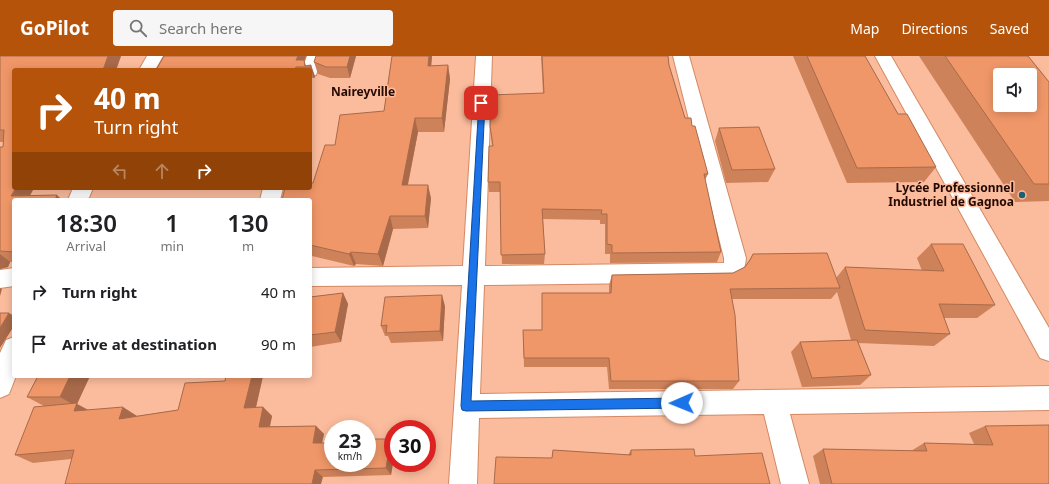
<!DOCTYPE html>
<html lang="en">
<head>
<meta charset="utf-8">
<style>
	body { margin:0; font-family:"Noto Sans",sans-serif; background:#f6f6f6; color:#202124; height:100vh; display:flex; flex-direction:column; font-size:15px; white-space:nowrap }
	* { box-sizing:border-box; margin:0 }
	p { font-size:13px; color:#757577 }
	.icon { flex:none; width:22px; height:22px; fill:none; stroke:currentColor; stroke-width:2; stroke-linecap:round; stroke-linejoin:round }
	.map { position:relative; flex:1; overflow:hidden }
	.details { position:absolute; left:12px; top:142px; width:300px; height:180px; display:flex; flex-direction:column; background:#fff; border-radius:4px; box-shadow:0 2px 10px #0003 }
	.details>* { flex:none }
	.banner { position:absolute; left:12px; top:12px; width:300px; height:122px; border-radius:4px; box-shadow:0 2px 10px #0003; background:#b45309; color:#fff; overflow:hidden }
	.controls { position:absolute; left:993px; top:12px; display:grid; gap:8px }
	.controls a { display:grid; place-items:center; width:44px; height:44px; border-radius:4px; background:#fff; box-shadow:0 2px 10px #0003; font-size:20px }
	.speed { position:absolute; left:324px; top:364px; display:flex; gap:8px; font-size:20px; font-weight:700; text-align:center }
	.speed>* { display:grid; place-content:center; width:52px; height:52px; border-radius:50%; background:#fff; box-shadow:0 2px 10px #0003; line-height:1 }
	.speed small { font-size:10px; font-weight:400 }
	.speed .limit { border:6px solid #d22; background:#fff; color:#111 }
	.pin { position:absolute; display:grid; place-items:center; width:34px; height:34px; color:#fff; margin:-17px; border-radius:8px; box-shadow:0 2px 6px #0006 }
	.me { position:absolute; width:44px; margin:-22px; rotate:269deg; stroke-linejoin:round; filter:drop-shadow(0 0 3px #0008) }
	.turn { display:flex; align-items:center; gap:14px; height:84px; padding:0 16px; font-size:18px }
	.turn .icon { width:52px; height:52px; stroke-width:2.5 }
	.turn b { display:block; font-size:28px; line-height:34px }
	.lanes { display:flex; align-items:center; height:38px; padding:0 16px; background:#0003; justify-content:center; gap:20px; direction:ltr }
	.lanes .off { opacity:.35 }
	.eta { display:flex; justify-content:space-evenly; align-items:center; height:68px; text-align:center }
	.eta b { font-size:24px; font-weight:600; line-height:28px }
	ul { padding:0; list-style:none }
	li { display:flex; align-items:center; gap:12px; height:52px; padding:0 16px }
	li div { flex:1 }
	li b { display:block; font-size:15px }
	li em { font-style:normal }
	header { display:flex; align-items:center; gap:24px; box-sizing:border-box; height:56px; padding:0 20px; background:#b45309; color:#fff }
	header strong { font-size:19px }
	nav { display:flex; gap:22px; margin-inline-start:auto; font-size:14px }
	.search { width:280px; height:36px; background:#f6f6f6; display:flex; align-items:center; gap:10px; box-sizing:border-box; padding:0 14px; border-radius:4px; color:#757577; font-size:15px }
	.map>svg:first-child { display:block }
</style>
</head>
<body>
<header>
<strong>GoPilot</strong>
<div class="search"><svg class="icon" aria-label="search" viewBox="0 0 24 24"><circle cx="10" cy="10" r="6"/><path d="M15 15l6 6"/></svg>Search here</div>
<nav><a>Map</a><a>Directions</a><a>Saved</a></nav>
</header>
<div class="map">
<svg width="1049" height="428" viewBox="0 0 1049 428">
	<rect width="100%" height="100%" fill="#fbbc9d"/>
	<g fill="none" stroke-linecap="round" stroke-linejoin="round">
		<g stroke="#d48963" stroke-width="2">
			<g id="minor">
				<polygon points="147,0 163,0 155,14 139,14"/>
				<polygon points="307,0 323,0 316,19 310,20 310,14 302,14"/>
				<path d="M 476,0 L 492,0 L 485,210 L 724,207 L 724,202 L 673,0 L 689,0 L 746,202 C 745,215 740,222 727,226 L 484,229 L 480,338 L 1049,330 L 1049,354 L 790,358 L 809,428 L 781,428 L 764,358 L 479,362 L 477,428 L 449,428 L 462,229 L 310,230 L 310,212 L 463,210 Z"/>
				<polygon points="875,0 891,0 1049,272 1049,305 1040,302"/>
				<polygon points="73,132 93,132 88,144 68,144"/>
				<polygon points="263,132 283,132 280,144 260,144"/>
				<polygon points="14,212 14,230 0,232 0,214"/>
				<polygon points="14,281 14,320 16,320 9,338 0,342 0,297 6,284"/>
			</g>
		</g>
		<use href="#minor" fill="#fff" fill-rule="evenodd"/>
	</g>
	<g fill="#ce825a">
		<polygon points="0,0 121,0 116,14 14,14 34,132 30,140 14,144 14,206 10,206 8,211 0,213 0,91 3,91 3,86 0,86"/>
		<polygon points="164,0 306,0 304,4 306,10 311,9 315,21 314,22 310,22 310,14 156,14"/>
		<polygon points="356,0 350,22 330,22 318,18 314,6"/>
		<polygon points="392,0 432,0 431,10 448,9 450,23 444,76 418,76 408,129 431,142 428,172 393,173 383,210 356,208 354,210 312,200 310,206 310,144 313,127 335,89 384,55"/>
		<polygon points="541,0 668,0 669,9 685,62 692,70 708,118 705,124 721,196 717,206 610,207 610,198 605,198 605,168 600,168 600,164 543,163 545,198 544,208 502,208 500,136 489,136 488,126 492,90 490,70 543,37"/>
		<polygon points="793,0 865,0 898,58 936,111 924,126 847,127"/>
		<polygon points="919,0 1028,0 1049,26 1049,145 1015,146"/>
		<polygon points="719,72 775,113 768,126 726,127 715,85"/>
		<polygon points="931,188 995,249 977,262 944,262 950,278 934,290 858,287 871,319 860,329 802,331 791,296 800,286 851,284 837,236 831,243 732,243 739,325 733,333 609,333 607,311 524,311 523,274 542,274 542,237 609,237 609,229 612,219 733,217 745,211 753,198 836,222 845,211 922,215 917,202"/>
		<polygon points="343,237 348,248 341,286 310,291 310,241"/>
		<polygon points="445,250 443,285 391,287 388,280 385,280 381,270"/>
		<polygon points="38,320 90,320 77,348 88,354 137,360 178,354 225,325 226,320 263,320 256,351 263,351 272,360 270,370 316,370 324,378 322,387 333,407 391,383 393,387 393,407 391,419 323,421 71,403 33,407 15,399 48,350 44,350 27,341"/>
		<polygon points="985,370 1049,428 820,428 813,400 823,393 911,395 924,387 974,388 969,377"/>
		<polygon points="553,394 628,399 631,394 695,400 770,428 552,402"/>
	</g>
	<g fill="#a86a4a">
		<polygon points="108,0 121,0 116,14 103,14"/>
		<polygon points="298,0 306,0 302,11 296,4"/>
		<polygon points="350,0 356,0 350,22 347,11"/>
		<polygon points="429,0 432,0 430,24 428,10"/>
		<polygon points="311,9 315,21 314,22 310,11"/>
		<polygon points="448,9 450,23 444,76 442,62"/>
		<polygon points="415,62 418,76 405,142 402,129"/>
		<polygon points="428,129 431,142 428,172 425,160"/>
		<polygon points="16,132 34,132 27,144 11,140"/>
		<polygon points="57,139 62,144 55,144"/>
		<polygon points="390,160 393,173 383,210 378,198"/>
		<polygon points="310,196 312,200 310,206"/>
		<polygon points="351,196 356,208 354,210 349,198"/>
		<polygon points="0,198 10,206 8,211 0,213"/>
		<polygon points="0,232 2,233 0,240"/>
		<polygon points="343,237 348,248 341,286 335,276"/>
		<polygon points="442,239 445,250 443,285 440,275"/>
		<polygon points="9,257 14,260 14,270 0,292 0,272"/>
		<polygon points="70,320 90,320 77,348 92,356 74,355 76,350 60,341"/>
		<polygon points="252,320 263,320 254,360 244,352"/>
		<polygon points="123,351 137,360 133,371 119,363"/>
		<polygon points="263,351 272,360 268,379 259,371"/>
		<polygon points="316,370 324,378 320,395 313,387"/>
		<polygon points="391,383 393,387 393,407 391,419 386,412"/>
		<polygon points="315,414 323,421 321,428 312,428"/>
	</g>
	<g fill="#f09769" stroke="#a86a4a" fill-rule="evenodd">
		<polygon points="0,0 108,0 103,14 14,14 14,132 16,132 11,140 57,139 55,144 14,144 14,196 0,195 0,91 3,91 4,74 0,74"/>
		<polygon points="164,0 298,0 296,4 304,4 305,10 311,9 310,11 296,11 294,14 156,14"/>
		<polygon points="316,0 350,0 347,11 326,11 314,6"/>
		<polygon points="392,0 429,0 428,10 448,9 442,62 415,62 402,129 428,129 425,160 390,160 378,198 351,196 349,198 310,189 310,144 282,144 285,132 310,132 310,127 313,127 325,89 335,89 340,59 384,55"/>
		<polygon points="542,0 668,0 669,9 685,62 691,62 692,70 695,70 708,118 704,118 721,196 612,197 612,189 607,188 607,158 601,158 602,154 542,153 545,198 501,199 500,126 488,126 489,90 493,90 490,70 491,39 544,37"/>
		<polygon points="807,0 865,0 898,58 907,58 936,111 857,112"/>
		<path d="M 945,0 L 1028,0 L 1049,26 L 1049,128 L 1034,128 ZM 1000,19 L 1030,19 L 1030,49 L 1000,49 Z"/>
		<polygon points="759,71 775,113 732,114 719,72"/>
		<polygon points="931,188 963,188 995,249 939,248 950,278 865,274 845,211 944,215"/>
		<polygon points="827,197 840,232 730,233 735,259 739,325 611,325 609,302 524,302 523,274 542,274 542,237 611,237 612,219 733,217 745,211 750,204 753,198"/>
		<polygon points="343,237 335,276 310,279 310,241"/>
		<polygon points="442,239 440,275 386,277 387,269 381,270 385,241"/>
		<polygon points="0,257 9,257 0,272"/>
		<polygon points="857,284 871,319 812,322 800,286"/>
		<polygon points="38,320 70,320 60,341 27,341"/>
		<polygon points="226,320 252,320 244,352 263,351 259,371 316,370 313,387 333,387 333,407 367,407 367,383 391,383 386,412 315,414 312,428 65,428 74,394 15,399 34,351 77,347 74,355 123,351 119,363 178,354 185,327 225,325"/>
		<polygon points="1049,369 1049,428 832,428 823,393 927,395 924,387 993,389 985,370"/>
		<polygon points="694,393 695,400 762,397 770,428 494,428 496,401 552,402 553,394 631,399 631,394"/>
	</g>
	<polygon fill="#1a73e8" stroke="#114b97" points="479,45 484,45 485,47 471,345 682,342 685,344 687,347 685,351 682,352 466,355 462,354 461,350"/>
	<circle fill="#215e75" stroke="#fbbc9d" stroke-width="1.5" cx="1022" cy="139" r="4"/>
	<g text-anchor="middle" stroke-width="3" stroke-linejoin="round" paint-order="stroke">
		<g font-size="12" font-weight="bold" fill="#240900" stroke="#fbbc9d">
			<text x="363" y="40">Naireyville</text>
		</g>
		<g font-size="12" font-weight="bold" fill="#240900" stroke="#fbbc9d" text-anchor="end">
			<text x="1014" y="136">Lycée Professionnel<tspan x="1014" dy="14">Industriel de Gagnoa</tspan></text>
		</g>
	</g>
</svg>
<div class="controls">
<a><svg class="icon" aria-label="sound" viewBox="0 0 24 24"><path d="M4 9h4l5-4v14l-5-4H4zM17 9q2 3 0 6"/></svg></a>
</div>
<div class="speed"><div>23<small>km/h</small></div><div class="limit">30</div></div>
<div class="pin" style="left:481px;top:47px;background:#d93025"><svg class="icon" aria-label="arrive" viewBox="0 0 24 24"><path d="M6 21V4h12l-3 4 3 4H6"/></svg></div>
<svg class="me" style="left:682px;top:347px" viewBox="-20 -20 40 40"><circle r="19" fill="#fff"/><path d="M0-13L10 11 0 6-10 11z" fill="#1a73e8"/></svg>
<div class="banner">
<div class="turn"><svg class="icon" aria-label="right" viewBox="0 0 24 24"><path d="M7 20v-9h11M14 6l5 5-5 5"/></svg><div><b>40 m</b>Turn right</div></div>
<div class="lanes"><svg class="icon off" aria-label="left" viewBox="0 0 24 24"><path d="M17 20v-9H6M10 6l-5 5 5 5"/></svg><svg class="icon off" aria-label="ahead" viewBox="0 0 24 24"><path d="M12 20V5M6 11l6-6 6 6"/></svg><svg class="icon" aria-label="right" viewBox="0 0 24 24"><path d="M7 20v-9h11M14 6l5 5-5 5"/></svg></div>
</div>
<section class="details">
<div class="eta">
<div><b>18:30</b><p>Arrival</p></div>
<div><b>1</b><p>min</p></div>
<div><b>130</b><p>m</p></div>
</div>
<ul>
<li><svg class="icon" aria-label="right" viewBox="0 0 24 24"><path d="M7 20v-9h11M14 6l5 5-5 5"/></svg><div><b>Turn right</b></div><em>40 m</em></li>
<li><svg class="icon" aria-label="arrive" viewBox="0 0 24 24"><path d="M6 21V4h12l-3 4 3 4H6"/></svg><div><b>Arrive at destination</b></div><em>90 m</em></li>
</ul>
</section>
</div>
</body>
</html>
